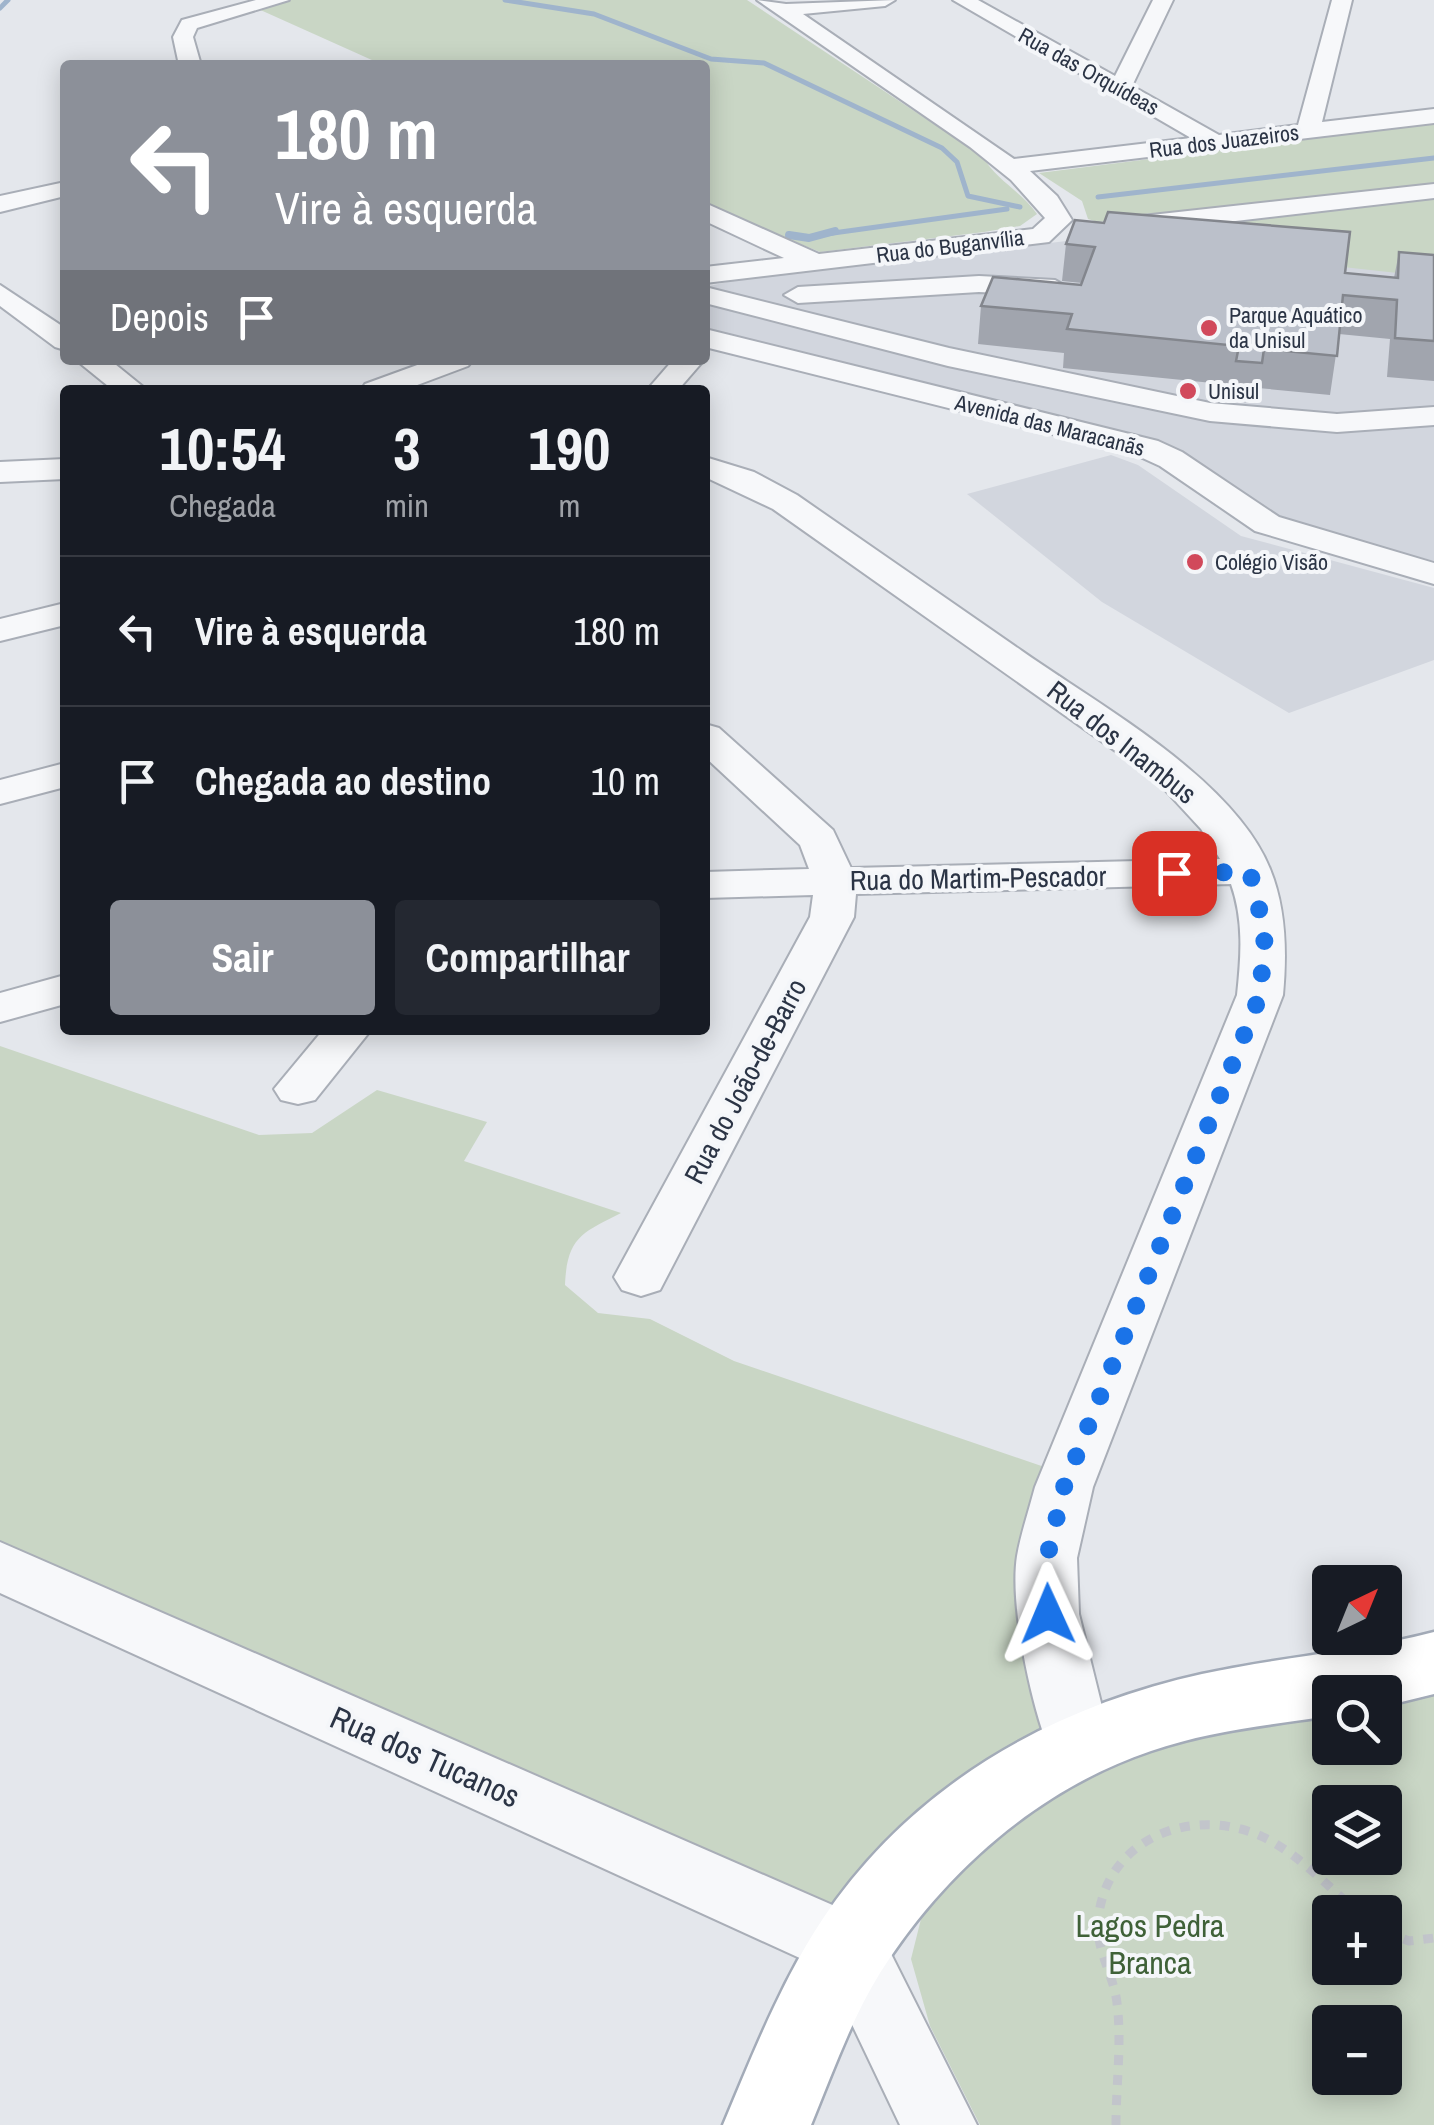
<!DOCTYPE html>
<html lang="pt">
<head>
<meta charset="utf-8">
<style>
	body { margin:0; font-family:"Archivo Narrow",sans-serif; background:#242831; color:#f1f3f6; height:100vh; display:flex; flex-direction:column; font-size:38px; white-space:nowrap }
	* { box-sizing:border-box; margin:0 }
	p { font-size:32px; color:#9ea1a6 }
	.icon { flex:none; width:55px; height:55px; fill:none; stroke:currentColor; stroke-width:2; stroke-linecap:round; stroke-linejoin:round }
	.map { position:relative; flex:1; overflow:hidden }
	.details { position:absolute; left:60px; top:385px; width:650px; height:650px; display:flex; flex-direction:column; background:#171b24; border-radius:10px; box-shadow:0 5px 25px #0003 }
	.details>* { flex:none }
	.banner { position:absolute; left:60px; top:60px; width:650px; height:305px; border-radius:10px; box-shadow:0 5px 25px #0003; background:#8c9099; color:#fff; overflow:hidden }
	.needle { width:65px; rotate:43deg }
	.tools { position:absolute; left:1312px; top:1565px; display:grid; gap:20px }
	.tools a { display:grid; place-items:center; width:90px; height:90px; border-radius:10px; background:#171b24; box-shadow:0 5px 25px #0003; font-size:50px }
	.pin { position:absolute; display:grid; place-items:center; width:85px; height:85px; color:#fff; margin:-42px; border-radius:20px; box-shadow:0 5px 15px #0006 }
	.me { position:absolute; width:110px; margin:-55px; rotate:359deg; stroke-linejoin:round; filter:drop-shadow(0 0 8px #0008) }
	.turn { display:flex; align-items:center; gap:35px; height:210px; padding:0 50px; font-size:45px }
	.turn .icon { width:130px; height:130px; stroke-width:2.5 }
	.turn b { display:block; font-size:70px; line-height:85px }
	.then { display:flex; align-items:center; height:95px; padding:0 50px; background:#0003; gap:20px; font-size:38px }
	.eta { display:flex; justify-content:space-evenly; align-items:center; height:170px; text-align:center }
	.eta b { font-size:60px; font-weight:800; line-height:70px }
	.primary-button { display:flex; gap:20px; margin-top:auto; padding:20px 50px }
	.primary-button a { flex:1; height:115px; border-radius:10px; background:#8c9099; color:#fff; font-size:40px; font-weight:800; line-height:115px; text-align:center }
	.primary-button a+a { background:#242831; color:#f1f3f6 }
	ul { padding:0; list-style:none }
	li { display:flex; align-items:center; gap:30px; height:150px; padding:0 50px; border-top:2px solid #363941 }
	li div { flex:1 }
	li b { display:block; font-size:38px }
	li em { font-style:normal }
	.map>svg:first-child { display:block }
</style>
</head>
<body>
<div class="map">
<svg width="1434" height="2125" viewBox="0 0 1434 2125">
	<rect width="100%" height="100%" fill="#e4e7ec"/>
	<g fill="#d2d6de">
		<polygon points="1434,197 1434,561 1280,520 1178,449 705,332 705,287 732,281"/>
		<polygon points="1111,455 1138,465 1241,536 1434,588 1434,660 1289,713 1102,602 967,494"/>
	</g>
	<g fill="#c9d6c5" fill-rule="evenodd">
		<path d="M 291,0 L 747,0 L 982,156 C 997,181 1021,191 1037,214 L 1020,226 L 984,232 L 820,252 L 705,205 L 705,65 L 383,65 L 256,8 Z"/>
		<polygon points="1434,123 1434,184 1098,222 1088,219 1082,201 1039,173"/>
		<polygon points="1434,197 1434,277 1090,239"/>
		<path d="M 0,1046 L 259,1135 L 312,1133 L 377,1090 L 487,1122 L 464,1161 L 621,1213 C 582,1233 567,1237 565,1285 L 598,1313 L 650,1319 L 734,1361 L 1059,1472 L 1065,1738 L 845,1932 L 0,1555 Z"/>
		<path d="M 1434,1694 L 1434,2125 L 980,2125 L 930,2026 L 911,1959 L 924,1907 L 976,1848 L 1116,1749 L 1330,1712 L 1330,1748 L 1385,1748 L 1385,1703 ZM 1330,1802 L 1385,1802 L 1385,1858 L 1330,1858 ZM 1330,1912 L 1385,1912 L 1385,1968 L 1330,1968 ZM 1330,2022 L 1385,2022 L 1385,2078 L 1330,2078 Z"/>
	</g>
	<g fill="none" stroke-linecap="round" stroke-linejoin="round">
		<g stroke="#9fb4cc" stroke-width="5">
			<polyline points="505,0 594,14 711,59 764,63 942,148 957,162 968,196 1020,207"/>
			<polyline points="0,8 8,0"/>
			<polyline points="1098,197 1434,158"/>
			<polyline points="826,234 1007,209"/>
		</g>
		<polyline stroke="#9fb4cc" stroke-width="8" points="789,235 809,238 835,231"/>
		<g stroke="#a9aeb7" stroke-width="4">
			<g id="minor">
				<polygon points="256,0 289,0 197,28 193,37 201,65 179,65 173,37 182,20"/>
				<polygon points="757,0 786,4 895,0 885,6 803,14 1014,159 1191,138 953,0 978,0 1115,76 1153,0 1173,0 1132,86 1219,135 1298,125 1332,0 1352,0 1322,122 1434,109 1434,123 1030,171 1057,196 1072,220 1049,242 705,283 705,267 784,258 705,221 705,203 819,254 1033,229 1045,218 1011,180 970,147"/>
				<polygon points="65,182 65,196 0,212 0,196"/>
				<polygon points="1434,184 1434,198 1124,234 1111,226 1124,218"/>
				<polygon points="979,276 1055,280 1069,288 1055,296 979,292 798,303 784,295 798,287"/>
				<polygon points="0,285 65,328 65,350 55,347 0,306"/>
				<polygon points="705,287 949,348 1210,403 1337,414 1434,407 1434,425 1337,432 1210,421 948,366 705,303"/>
				<polygon points="705,329 1158,441 1182,452 1279,517 1434,563 1434,584 1255,531 1160,466 1136,455 705,347"/>
				<polygon points="76,360 110,360 147,390 113,390"/>
				<polygon points="431,360 473,360 468,366 404,390 361,390 365,384"/>
				<polygon points="673,360 704,360 678,390 647,390"/>
				<path d="M 705,457 L 754,472 L 797,495 C 872,547 947,599 1022,651 C 1099,705 1234,779 1270,869 C 1286,908 1287,952 1283,995 L 1093,1487 L 1077,1558 L 1079,1614 L 1111,1743 L 1101,1763 L 1078,1771 L 1055,1763 C 1033,1717 1009,1606 1017,1556 C 1021,1533 1029,1510 1035,1487 L 1237,995 C 1241,957 1244,921 1231,884 L 856,894 L 854,917 L 660,1290 L 641,1296 L 622,1290 L 614,1277 L 810,917 L 813,895 L 705,898 L 705,872 L 809,869 L 800,845 L 705,757 L 705,724 L 719,728 L 833,830 L 851,868 L 1220,859 L 1201,829 L 1155,779 L 773,509 L 705,477 Z"/>
				<polygon points="65,459 65,479 0,482 0,462"/>
				<polygon points="65,603 65,625 0,641 0,619"/>
				<polygon points="65,763 65,787 0,804 0,780"/>
				<polygon points="65,975 65,1004 0,1022 0,993"/>
				<polygon points="323,1030 371,1030 315,1100 298,1104 281,1100 274,1089"/>
				<polygon points="0,1542 876,1924 977,2125 900,2125 826,1970 0,1593"/>
			</g>
		</g>
		<g stroke="#a3abb8" stroke-width="5">
			<path id="major" d="M 1434,1632 L 1434,1694 L 1385,1706 L 1385,1692 L 1330,1692 L 1330,1716 C 1270,1725 1209,1731 1151,1751 C 1038,1789 943,1873 880,1973 C 851,2020 832,2074 811,2125 L 723,2125 C 752,2056 781,1982 822,1920 C 911,1787 1048,1708 1202,1674 C 1279,1657 1358,1652 1434,1632 Z"/>
		</g>
		<g stroke="#c2c5cb" stroke-width="9" stroke-dasharray="10 10" stroke-linecap="butt">
			<polyline points="1385,1932 1409,1941 1434,1938"/>
			<path d="M 1116,2125 C 1116,2085 1122,2043 1117,2003 C 1114,1976 1096,1950 1098,1922 C 1104,1839 1192,1804 1263,1837 C 1299,1854 1327,1886 1358,1912"/>
		</g>
		<use href="#minor" fill="#f7f8fa" fill-rule="evenodd"/>
		<use href="#major" fill="#fff" fill-rule="evenodd"/>
	</g>
	<polygon fill="#a1a5ae" points="1066,244 1394,278 1399,252 1434,255 1434,381 1387,377 1390,339 1339,334 1330,395 1258,388 1255,403 1230,401 1232,385 1063,368 1064,353 978,344 981,306 1081,285 1082,283 1062,281"/>
	<polygon fill="#bbc0ca" stroke="#83868d" stroke-width="2.5" points="1108,212 1350,232 1345,273 1398,278 1399,252 1434,255 1434,341 1395,338 1397,300 1343,295 1337,356 1264,349 1262,363 1236,361 1239,346 1067,329 1072,314 981,306 993,277 1081,285 1095,247 1066,244 1075,220 1104,223"/>
	<g fill="none" stroke-linecap="round" stroke-linejoin="round">
		<polyline stroke="#1a73e8" stroke-width="18" stroke-dasharray="0 32.4" points="1048,1614 1047,1558 1064,1487 1260,995 1265,933 1250,872 1174,873"/>
	</g>
	<g fill="#d1495b" stroke="#f4f6f9" stroke-width="4">
		<circle cx="1209" cy="328" r="10"/>
		<circle cx="1188" cy="391" r="10"/>
		<circle cx="1195" cy="562" r="10"/>
	</g>
	<g text-anchor="middle" stroke-width="8" stroke-linejoin="round" paint-order="stroke">
		<g font-size="22" fill="#2b3445" stroke="#f4f6f9">
			<text transform="translate(1089 71) rotate(29)" y="8">Rua das Orquídeas</text>
			<text transform="translate(1224 141) rotate(-7)" y="8">Rua dos Juazeiros</text>
			<text transform="translate(950 246) rotate(-7)" y="8">Rua do Buganvília</text>
			<text transform="translate(1050 425) rotate(14)" y="8">Avenida das Maracanãs</text>
		</g>
		<g font-size="22" fill="#2b3445" stroke="#f4f6f9" text-anchor="start">
			<text x="1229" y="323">Parque Aquático<tspan x="1229" dy="25">da Unisul</tspan></text>
			<text x="1208" y="399">Unisul</text>
			<text x="1215" y="570">Colégio Visão</text>
		</g>
		<g font-size="28" fill="#2b3445" stroke="#f4f6f9">
			<text transform="translate(1122 742) rotate(38)" y="10">Rua dos Inambus</text>
			<text transform="translate(978 878) rotate(-1)" y="10">Rua do Martim-Pescador</text>
			<text transform="translate(745 1081) rotate(-62)" y="10">Rua do João-de-Barro</text>
		</g>
		<g font-size="32" fill="#2b3445" stroke="#f4f6f9">
			<text transform="translate(425 1757) rotate(24)" y="11">Rua dos Tucanos</text>
		</g>
		<g font-size="32" fill="#3f6138" stroke="#f4f6f9">
			<text x="1150" y="1937">Lagos Pedra<tspan x="1150" dy="37">Branca</tspan></text>
		</g>
	</g>
</svg>
<div class="tools">
<a><svg class="needle" viewBox="-14 -14 28 28"><path d="M0-13l5 13h-10z" fill="#e53935"/><path d="M0 13l5-13h-10z" fill="#9ea1a6"/></svg></a>
<a><svg class="icon" aria-label="search" viewBox="0 0 24 24"><circle cx="10" cy="10" r="6"/><path d="M15 15l6 6"/></svg></a>
<a><svg class="icon" aria-label="layers" viewBox="0 0 24 24"><path d="M12 4l9 5-9 5-9-5zM3 14l9 5 9-5"/></svg></a>
<a>+</a>
<a>−</a>
</div>
<div class="pin" style="left:1174px;top:873px;background:#d93025"><svg class="icon" aria-label="arrive" viewBox="0 0 24 24"><path d="M6 21V4h12l-3 4 3 4H6"/></svg></div>
<svg class="me" style="left:1048px;top:1614px" viewBox="-20 -20 40 40"><path d="M0-17L14 15 0 8-14 15z" fill="#1a73e8" stroke="#fff" stroke-width="4"/></svg>
<div class="banner">
<div class="turn"><svg class="icon" aria-label="left" viewBox="0 0 24 24"><path d="M17 20v-9H6M10 6l-5 5 5 5"/></svg><div><b>180 m</b>Vire à esquerda</div></div>
<div class="then">Depois<svg class="icon" aria-label="arrive" viewBox="0 0 24 24"><path d="M6 21V4h12l-3 4 3 4H6"/></svg></div>
</div>
<section class="details">
<div class="eta">
<div><b>10:54</b><p>Chegada</p></div>
<div><b>3</b><p>min</p></div>
<div><b>190</b><p>m</p></div>
</div>
<ul>
<li><svg class="icon" aria-label="left" viewBox="0 0 24 24"><path d="M17 20v-9H6M10 6l-5 5 5 5"/></svg><div><b>Vire à esquerda</b></div><em>180 m</em></li>
<li><svg class="icon" aria-label="arrive" viewBox="0 0 24 24"><path d="M6 21V4h12l-3 4 3 4H6"/></svg><div><b>Chegada ao destino</b></div><em>10 m</em></li>
</ul>
<div class="primary-button"><a>Sair</a><a>Compartilhar</a></div>
</section>
</div>
</body>
</html>
